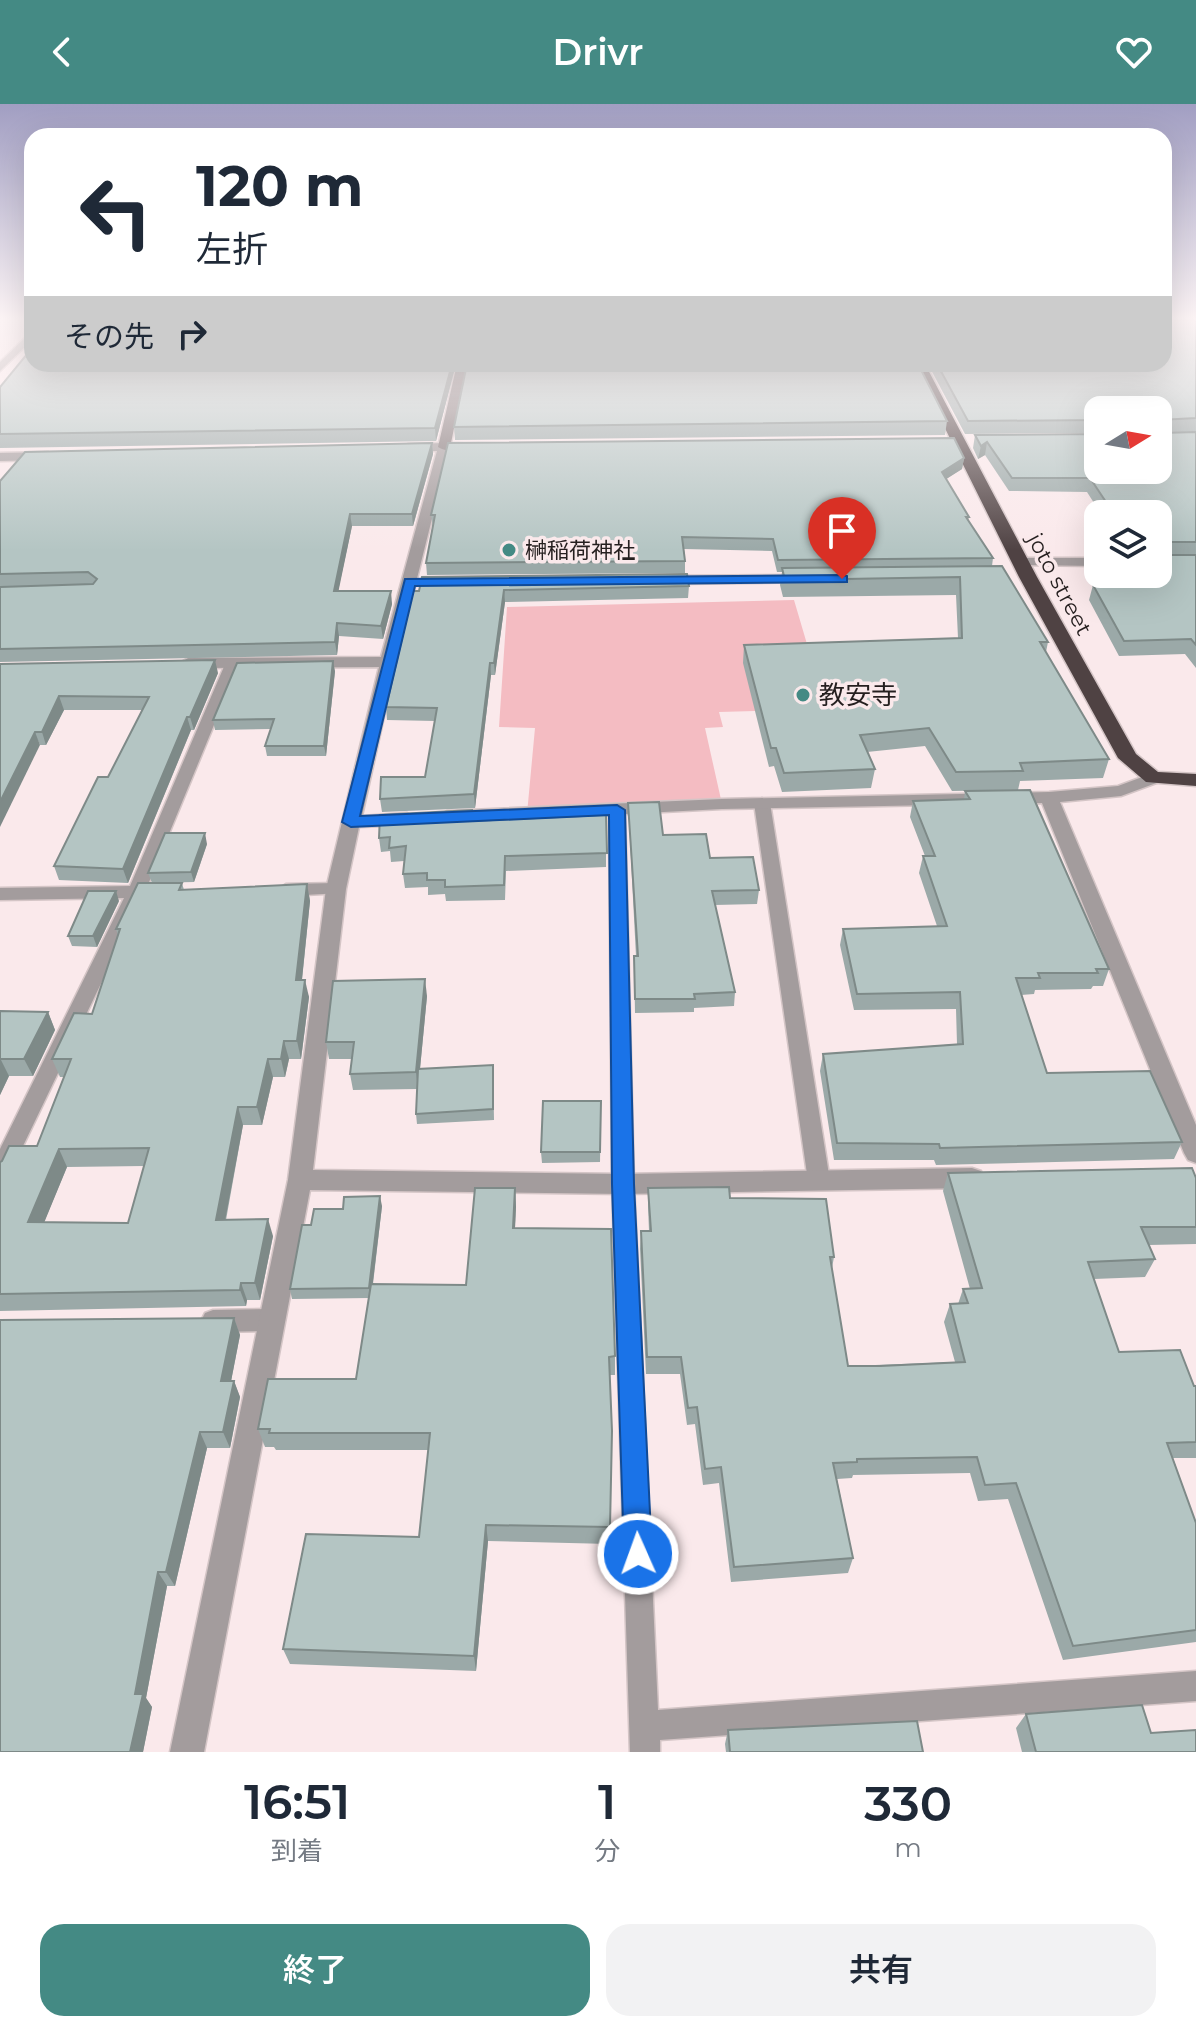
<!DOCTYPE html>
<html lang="ja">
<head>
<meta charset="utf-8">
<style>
	body { margin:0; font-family:Montserrat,"Noto Sans JP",sans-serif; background:#f2f2f3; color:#1f2937; height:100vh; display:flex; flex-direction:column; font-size:30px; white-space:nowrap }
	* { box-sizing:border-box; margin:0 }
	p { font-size:26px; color:#747a83 }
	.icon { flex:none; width:44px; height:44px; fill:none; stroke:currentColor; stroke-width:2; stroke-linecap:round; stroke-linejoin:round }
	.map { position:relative; height:1648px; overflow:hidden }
	.sheet { display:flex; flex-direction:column; background:#fff; flex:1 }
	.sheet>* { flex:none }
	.guide { position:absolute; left:24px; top:24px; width:1148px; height:244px; border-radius:24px; box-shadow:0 8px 32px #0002; background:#fff; color:#1f2937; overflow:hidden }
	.needle { width:52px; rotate:79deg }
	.buttons { position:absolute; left:1084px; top:292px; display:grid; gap:16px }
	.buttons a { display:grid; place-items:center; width:88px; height:88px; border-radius:16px; background:#fff; box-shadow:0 8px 32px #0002; font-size:40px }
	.pin { position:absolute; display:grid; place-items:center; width:68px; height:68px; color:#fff; margin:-82px -34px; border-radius:50% 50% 50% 0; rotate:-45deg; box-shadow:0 0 8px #0007 }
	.pin .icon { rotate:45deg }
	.me { position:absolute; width:88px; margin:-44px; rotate:358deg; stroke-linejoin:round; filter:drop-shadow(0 0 6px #0008) }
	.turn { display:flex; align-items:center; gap:28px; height:168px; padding:0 40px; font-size:36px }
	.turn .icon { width:104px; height:104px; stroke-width:2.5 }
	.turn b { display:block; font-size:56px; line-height:68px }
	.then { display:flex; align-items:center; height:76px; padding:0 40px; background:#0003; gap:16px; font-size:30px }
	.eta { display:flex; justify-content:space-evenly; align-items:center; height:136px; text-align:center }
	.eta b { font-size:48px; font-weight:600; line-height:56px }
	.cta { display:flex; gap:16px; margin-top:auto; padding:16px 40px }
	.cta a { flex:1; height:92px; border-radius:24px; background:#448a84; color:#fff; font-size:32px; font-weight:600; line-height:92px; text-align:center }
	.cta a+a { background:#f2f2f3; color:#1f2937 }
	header { display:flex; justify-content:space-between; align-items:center; height:104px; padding:0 40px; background:#448a84; color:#fff; font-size:36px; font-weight:600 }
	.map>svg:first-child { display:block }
</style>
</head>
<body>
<header><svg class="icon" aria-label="back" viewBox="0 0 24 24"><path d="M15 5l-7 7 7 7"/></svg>Drivr<svg class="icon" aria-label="heart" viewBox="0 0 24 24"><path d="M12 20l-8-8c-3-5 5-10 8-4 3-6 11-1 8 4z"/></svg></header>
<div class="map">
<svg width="1196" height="1648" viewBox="0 0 1196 1648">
	<rect width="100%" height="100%" fill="#fae9eb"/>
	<polygon fill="#f4bcc2" points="794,496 812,557 755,607 719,608 723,623 705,624 722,700 527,710 535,624 499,623 507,503"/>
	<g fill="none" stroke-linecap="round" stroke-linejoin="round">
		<g stroke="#d4c5c6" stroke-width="3">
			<g id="lane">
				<polygon points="1016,454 1098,454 1098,462 1020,461 1016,460"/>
				<polygon points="805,471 810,472 810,478 667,480 661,476 667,472"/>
				<polygon points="233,554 240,558 147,783 154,788 151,792 142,794 11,1067 8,1073 0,1076 0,1045 124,794 0,796 0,784 130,782 226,558"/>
				<polygon points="762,694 770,699 830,1077 827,1083 819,1086 811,1083 808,1077 754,699"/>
				<polygon points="617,701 625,706 634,1080 658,1606 1196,1567 1196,1597 660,1636 660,1648 630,1648 612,1080 609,706"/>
				<polygon points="336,779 345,785 342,789 286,792 277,786 286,780"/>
				<polygon points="270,1205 278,1208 282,1216 278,1224 270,1227 213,1228 205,1225 201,1217 205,1209 213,1206"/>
			</g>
		</g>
		<g stroke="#d4c5c6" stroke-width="3">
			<g id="street">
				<polygon points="32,227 32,236 0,267 0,258"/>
				<polygon points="408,340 444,339 450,343 396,558 362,712 407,709 416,715 407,721 359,723 346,785 313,1066 623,1070 972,1064 981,1067 984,1074 981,1081 972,1084 623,1090 310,1086 204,1648 170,1648 288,1076 326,785 379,563 188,564 180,559 188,554 381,553 437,347 404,347 402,344"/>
				<polygon points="0,349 48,348 54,352 48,356 0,357"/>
				<polygon points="1153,669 1162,674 1159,678 1121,692 1060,698 1196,1021 1196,1059 1188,1056 1184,1049 1042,699 722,705 447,719 438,713 447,707 722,695 1049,688 1118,682"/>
			</g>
		</g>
		<g stroke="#d4c5c6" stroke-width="3">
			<path id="secondary" d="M 457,260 L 467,260 L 451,339 L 479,340 L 481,343 C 472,349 447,349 438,343 Z"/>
		</g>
		<g stroke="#d4c5c6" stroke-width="3">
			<polygon id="highway" points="913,260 925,260 1037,473 1136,650 1158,668 1196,670 1196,682 1146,678 1118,654 1019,473"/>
		</g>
		<use href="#lane" fill="#a39c9d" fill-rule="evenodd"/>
		<use href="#street" fill="#a39c9d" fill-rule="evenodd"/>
		<use href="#secondary" fill="#7f7576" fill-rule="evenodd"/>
		<use href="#highway" fill="#4f4243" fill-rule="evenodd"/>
	</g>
	<g fill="#9ba9a8" fill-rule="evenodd">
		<polygon points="1196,218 1196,564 1185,550 1119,552 1089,496 1093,481 1146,480 1140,470 1158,470 1158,410 1101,410 1087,388 1009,387 985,351 978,355 973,344 975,331 1158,366 1098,306 1098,329 965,330 928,260 1164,260"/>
		<polygon points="456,260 436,337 0,344 0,283"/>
		<polygon points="467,260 918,260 947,317 945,331 455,336 454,323"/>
		<polygon points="432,339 433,350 413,422 352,422 338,487 392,500 383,535 339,532 337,551 0,558 0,377"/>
		<polygon points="964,354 962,365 946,375 969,413 968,417 993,454 992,462 1048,538 1046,548 1109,655 1103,674 1020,677 1018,686 952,687 925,642 867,648 875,665 871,684 782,688 774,662 769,663 743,559 744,541 958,534 956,491 783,493 780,481 782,468 777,468 772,447 684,445 685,457 685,469 427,471 426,459 433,423 431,411"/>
		<polygon points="689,482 688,494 505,498 495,571 491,571 475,704 382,708 380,695 425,673 435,617 387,616 386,603 413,487"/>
		<polygon points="0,560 218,569 194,626 191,626 128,779 59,776 54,762 108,673 142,606 64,606 46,641 40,641"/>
		<polygon points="335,567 326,652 267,652 265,642 271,625 215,626 213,616"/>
		<polygon points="965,687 1109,865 1103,882 1093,882 1091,885 1035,886 1034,890 1021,891 1047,969 1182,1038 1174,1055 936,1061 934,1056 834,1056 820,967 823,950 957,940 956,905 854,906 840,841 843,825 937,822 919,769 923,752 925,752 910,713 913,697 964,695"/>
		<polygon points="628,699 663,731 710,754 759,786 757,800 715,801 735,888 734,902 694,904 694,908 635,909 634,852 636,852"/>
		<polygon points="606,711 606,763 506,767 505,796 446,797 445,790 428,791 428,783 405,784 403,770 404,757 391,758 390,747 381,748 379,734 473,717"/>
		<polygon points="207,740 194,778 152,779 148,769"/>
		<path d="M 182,779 L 184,786 L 307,780 L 310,797 L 302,876 L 309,893 L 301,955 L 289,955 L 285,973 L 273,973 L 262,1021 L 243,1021 L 226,1116 L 273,1132 L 260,1196 L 247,1196 L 246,1202 L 0,1207 L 0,1058 L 37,1042 L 64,973 L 60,973 L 52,955 L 92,910 L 118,832 L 116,825 ZM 144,1062 L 128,1119 L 44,1118 L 67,1063 Z"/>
		<polygon points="119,797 97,843 72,842 68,832"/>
		<polygon points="427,892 420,965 493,961 494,1016 417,1020 416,1010 417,985 353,986 350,970 352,955 329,955 326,938"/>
		<polygon points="0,907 48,908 55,926 33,972 9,972 0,991"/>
		<polygon points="601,997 600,1058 542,1059 541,1048"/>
		<polygon points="948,1069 1196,1074 1196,1140 1149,1141 1155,1155 1145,1173 1094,1175 1119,1248 1196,1282 1196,1354 1173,1354 1196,1419 1196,1538 1063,1556 1008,1395 978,1397 970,1369 853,1371 852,1374 837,1375 853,1454 848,1469 731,1478 719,1379 703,1381 695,1320 687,1321 680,1270 646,1270 640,1145 641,1127 649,1127 648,1102 648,1084 730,1094 834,1153 832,1164 848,1262 955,1258 944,1218 950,1200 958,1200 963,1185 970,1185 943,1087"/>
		<polygon points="515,1084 516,1103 515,1124 615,1252 615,1271 609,1271 612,1327 610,1440 488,1437 476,1567 290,1560 283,1545 419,1433 428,1346 276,1346 274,1343 265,1343 258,1325 356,1275 369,1194 292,1195 290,1185 311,1121 343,1105 382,1102 373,1180 466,1181"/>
		<polygon points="234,1214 240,1231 231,1277 234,1277 240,1293 230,1344 207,1344 175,1482 167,1482 146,1594 152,1603 143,1648 0,1648"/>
		<polygon points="1026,1610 1151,1629 1196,1648 1022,1648 1016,1624"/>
		<polygon points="728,1626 923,1648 726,1648 725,1640"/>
	</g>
	<g fill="#7e8a88">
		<polygon points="452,260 456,260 436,337 435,324"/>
		<polygon points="987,338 985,351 978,355 981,342"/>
		<polygon points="432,339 433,350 413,422 412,410"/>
		<polygon points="964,354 962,365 940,379 942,368"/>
		<polygon points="350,410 352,422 336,499 334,487"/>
		<polygon points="504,486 505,498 495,571 494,559"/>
		<polygon points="391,487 392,500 383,535 381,522"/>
		<polygon points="337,519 339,532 337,551 335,538"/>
		<polygon points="215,556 218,569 194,626 190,613"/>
		<polygon points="333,557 335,567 326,652 324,642"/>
		<polygon points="490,559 491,571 475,704 474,690"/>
		<polygon points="59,592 64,606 46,641 42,628"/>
		<polygon points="187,613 191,626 128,779 123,765"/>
		<polygon points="35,628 40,641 0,723 0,698"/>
		<polygon points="205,729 207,740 194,778 191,768"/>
		<polygon points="307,780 310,797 300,894 296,876"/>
		<polygon points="116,787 119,797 97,843 93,832"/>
		<polygon points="425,875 427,892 418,985 416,968"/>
		<polygon points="305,876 309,893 301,955 297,937"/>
		<polygon points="48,908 55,926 33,972 24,955"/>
		<polygon points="284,937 289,955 285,973 281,955"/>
		<polygon points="0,954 9,972 0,991"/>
		<polygon points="268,955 273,973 262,1021 257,1003"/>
		<polygon points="238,1003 243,1021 222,1133 216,1116"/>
		<polygon points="59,1045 67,1063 37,1136 28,1118"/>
		<polygon points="515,1084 516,1103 514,1143 513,1124"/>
		<polygon points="380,1092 382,1102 371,1194 369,1184"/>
		<polygon points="268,1115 273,1132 260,1196 255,1179"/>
		<polygon points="241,1179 247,1196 246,1202 240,1186"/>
		<polygon points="234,1214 240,1231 228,1293 221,1277"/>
		<polygon points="234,1277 240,1293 230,1344 223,1328"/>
		<polygon points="200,1328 207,1344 175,1482 166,1468"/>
		<polygon points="486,1421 488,1437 476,1567 474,1552"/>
		<polygon points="158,1468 167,1482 146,1594 152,1603 143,1648 130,1648 135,1590"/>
	</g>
	<g fill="#b4c5c3" stroke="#7e8a88" stroke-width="2" fill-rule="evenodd">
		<polygon points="1164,216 1194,216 1196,218 1196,314 1160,316 1159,326 1162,329 1196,328 1196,438 1160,438 1160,448 1163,451 1196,451 1196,541 1191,535 1124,537 1093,481 1160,480 1154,470 1158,470 1158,410 1114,410 1090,374 1012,374 987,338 981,342 975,331 1098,330 1098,366 1158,366 1158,306 1098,306 1098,316 968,317 937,260 1164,260"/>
		<polygon points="32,244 32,260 452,260 435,324 0,330 0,283"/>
		<polygon points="467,260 636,260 643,264 854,260 918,260 947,317 454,323"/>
		<polygon points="954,334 964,354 942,368 969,413 966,413 993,454 778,456 773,435 682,433 685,457 426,459 435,411 431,411 448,339"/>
		<polygon points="432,339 412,410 350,410 334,487 391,487 381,522 337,519 335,538 0,545 0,483 93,480 97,475 88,468 0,470 0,377 25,348"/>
		<polygon points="1002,462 1048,538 1040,538 1109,655 1020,659 1023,667 956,668 929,624 860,631 875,665 784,669 776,644 771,644 744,541 962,534 960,473 785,476 782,464"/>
		<polygon points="687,470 689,482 504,486 494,559 490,559 474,690 380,695 381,673 425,673 437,604 386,603 413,487 419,487 422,473"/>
		<polygon points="215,556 190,613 187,613 123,765 54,762 98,673 108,673 149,593 59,592 42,628 35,628 0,698 0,560"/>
		<polygon points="333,557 324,642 265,642 274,615 213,616 237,559"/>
		<polygon points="1030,686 1109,865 1096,865 1098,869 1038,869 1040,874 1016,874 1047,969 1150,967 1182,1038 940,1044 939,1040 837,1039 823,950 963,940 960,888 857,890 843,825 947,822 923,752 935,752 913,697 970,695 965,687"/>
		<polygon points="659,698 663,731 706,730 710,754 753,753 759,786 712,787 735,888 694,890 695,895 635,895 634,852 638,852 628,699"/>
		<polygon points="472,706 471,717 606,711 607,749 505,752 504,781 445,783 445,776 427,776 427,769 403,770 406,742 389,744 390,733 379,734 380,711"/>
		<polygon points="165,729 205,729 191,768 148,769"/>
		<path d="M 138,779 L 182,779 L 179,786 L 307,780 L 296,876 L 305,876 L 297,937 L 284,937 L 281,955 L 268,955 L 257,1003 L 238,1003 L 216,1116 L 268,1115 L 255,1179 L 241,1179 L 240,1186 L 0,1190 L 0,1058 L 2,1057 L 9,1042 L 37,1042 L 71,955 L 52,955 L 74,909 L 92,910 L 120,825 L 116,825 ZM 149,1044 L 128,1119 L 28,1118 L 59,1045 Z"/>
		<polygon points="88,787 116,787 93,832 68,832"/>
		<polygon points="425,875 416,968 350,970 354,938 326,938 333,877"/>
		<polygon points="0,907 48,908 24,955 0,955"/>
		<polygon points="493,961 493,1005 416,1010 418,965"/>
		<polygon points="543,997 601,997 600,1048 541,1048"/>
		<polygon points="1192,1064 1196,1074 1196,1123 1141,1123 1155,1155 1088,1158 1119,1248 1180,1246 1194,1282 1196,1282 1196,1338 1167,1339 1196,1419 1196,1526 1073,1542 1016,1379 985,1381 977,1353 857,1355 857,1358 833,1359 853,1454 734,1463 721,1363 705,1365 697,1303 688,1304 681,1253 647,1253 641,1127 651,1127 648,1084 729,1083 730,1094 826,1095 834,1153 830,1153 848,1262 880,1262 965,1258 950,1200 968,1199 963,1185 982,1184 948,1069"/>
		<polygon points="475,1084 515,1084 513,1124 611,1125 615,1252 609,1253 612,1327 610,1423 486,1421 474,1552 283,1545 306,1430 419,1433 430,1329 269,1329 270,1325 258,1325 268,1275 356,1275 371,1180 466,1181"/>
		<polygon points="380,1092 369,1184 290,1185 302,1121 311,1121 314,1105 343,1105 344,1093"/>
		<polygon points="234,1214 221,1277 234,1277 223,1328 200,1328 166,1468 158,1468 135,1590 143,1590 130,1648 0,1648 0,1216"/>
		<polygon points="1142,1601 1151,1629 1196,1626 1196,1648 1036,1648 1026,1610"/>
		<polygon points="917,1617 923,1648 730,1648 728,1626"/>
	</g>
	<linearGradient id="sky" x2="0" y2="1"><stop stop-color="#a19ec2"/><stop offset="0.48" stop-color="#fdf5f6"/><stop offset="1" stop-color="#fdf5f6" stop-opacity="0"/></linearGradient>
	<rect width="1196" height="447" fill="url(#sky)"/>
	<polygon fill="#1a73e8" stroke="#114b97" stroke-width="2" points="842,471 847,472 847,478 415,482 360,712 617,701 625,706 634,1080 652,1450 648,1460 638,1464 628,1460 624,1450 612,1080 609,711 351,723 342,718 405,475"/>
	<g fill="#448a84" stroke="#fae9eb" stroke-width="3">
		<circle cx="509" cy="446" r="8"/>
		<circle cx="803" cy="591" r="8"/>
	</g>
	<g text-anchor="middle" stroke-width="7" stroke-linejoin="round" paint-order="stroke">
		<g font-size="22" fill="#251f1f" stroke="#fae9eb" text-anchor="start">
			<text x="525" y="454">榊稲荷神社</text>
		</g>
		<g font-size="22" fill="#251f1f" stroke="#fae9eb">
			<text transform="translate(1060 480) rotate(62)" y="8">joto street</text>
		</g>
		<g font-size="26" fill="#251f1f" stroke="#fae9eb" text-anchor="start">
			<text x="819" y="600">教安寺</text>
		</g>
	</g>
</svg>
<div class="buttons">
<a><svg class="needle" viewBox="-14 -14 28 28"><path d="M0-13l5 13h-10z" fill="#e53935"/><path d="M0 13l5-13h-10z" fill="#747a83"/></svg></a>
<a><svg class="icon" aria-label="layers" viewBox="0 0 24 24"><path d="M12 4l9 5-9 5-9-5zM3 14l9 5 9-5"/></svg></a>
</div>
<div class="pin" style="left:842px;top:475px;background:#d93025"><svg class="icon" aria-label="arrive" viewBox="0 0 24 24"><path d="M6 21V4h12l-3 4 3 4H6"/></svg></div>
<svg class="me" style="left:638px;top:1450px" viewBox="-20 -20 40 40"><circle r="17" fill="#1a73e8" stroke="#fff" stroke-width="3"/><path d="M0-11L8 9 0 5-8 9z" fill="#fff"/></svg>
<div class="guide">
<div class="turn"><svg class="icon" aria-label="left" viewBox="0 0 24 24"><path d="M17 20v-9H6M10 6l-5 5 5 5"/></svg><div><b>120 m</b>左折</div></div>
<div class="then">その先<svg class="icon" aria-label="right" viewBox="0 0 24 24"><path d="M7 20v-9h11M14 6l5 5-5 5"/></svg></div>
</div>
</div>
<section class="sheet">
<div class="eta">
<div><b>16:51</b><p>到着</p></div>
<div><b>1</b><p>分</p></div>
<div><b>330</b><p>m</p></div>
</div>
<div class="cta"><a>終了</a><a>共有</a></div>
</section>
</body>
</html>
